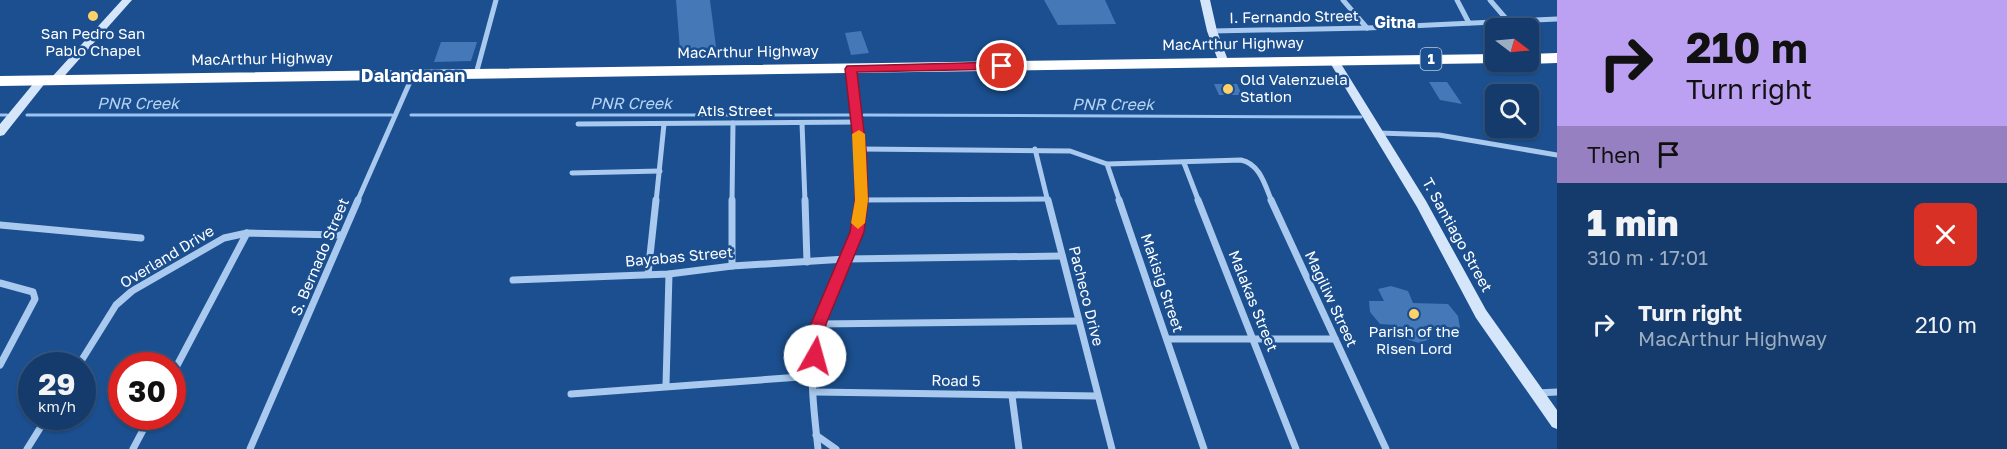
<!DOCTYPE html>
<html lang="en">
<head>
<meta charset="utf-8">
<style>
	body { margin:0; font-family:"Golos Text",sans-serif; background:#214673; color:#f1f3f6; height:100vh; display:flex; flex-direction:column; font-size:22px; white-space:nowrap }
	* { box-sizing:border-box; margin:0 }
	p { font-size:20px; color:#9dadc1 }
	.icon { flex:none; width:33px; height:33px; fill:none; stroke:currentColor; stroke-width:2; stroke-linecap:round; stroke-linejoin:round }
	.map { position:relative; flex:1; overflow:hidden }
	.side { display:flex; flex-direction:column; background:#143b6b; width:450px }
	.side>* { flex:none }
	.banner { background:#bca0f2; color:#111; overflow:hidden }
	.needle { width:39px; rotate:106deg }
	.fabs { position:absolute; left:1485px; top:18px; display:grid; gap:12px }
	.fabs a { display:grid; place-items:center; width:54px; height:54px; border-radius:9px; background:#143b6b; box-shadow:0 2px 4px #0004,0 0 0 2px #33557e; font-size:30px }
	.speed { position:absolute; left:18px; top:352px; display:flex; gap:12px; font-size:30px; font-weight:700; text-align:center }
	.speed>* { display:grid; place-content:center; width:78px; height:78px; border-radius:50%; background:#143b6b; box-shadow:0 2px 4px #0004,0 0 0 2px #33557e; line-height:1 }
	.speed small { font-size:15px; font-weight:400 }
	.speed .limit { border:9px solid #d22; background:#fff; color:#111 }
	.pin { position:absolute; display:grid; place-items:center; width:51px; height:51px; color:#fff; margin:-26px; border:3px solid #fff; border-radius:50%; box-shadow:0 2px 6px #0007 }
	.me { position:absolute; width:66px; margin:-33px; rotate:7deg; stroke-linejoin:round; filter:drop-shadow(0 0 4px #0008) }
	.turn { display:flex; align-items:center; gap:21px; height:126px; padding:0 30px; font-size:27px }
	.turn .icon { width:78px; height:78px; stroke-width:2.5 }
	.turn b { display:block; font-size:42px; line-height:51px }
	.then { display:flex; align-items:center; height:57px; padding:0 30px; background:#0003; gap:12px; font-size:22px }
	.round { display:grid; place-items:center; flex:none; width:63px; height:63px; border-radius:9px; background:#214673 }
	.headline { display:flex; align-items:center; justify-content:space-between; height:102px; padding:0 30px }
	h1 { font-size:36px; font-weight:800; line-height:45px }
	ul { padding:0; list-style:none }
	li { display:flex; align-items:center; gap:18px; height:78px; padding:0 30px }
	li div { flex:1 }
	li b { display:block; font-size:22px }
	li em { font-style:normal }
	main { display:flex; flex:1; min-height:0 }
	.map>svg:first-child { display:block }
</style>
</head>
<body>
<main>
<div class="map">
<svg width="1557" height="449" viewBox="0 0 1557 449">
	<rect width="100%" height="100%" fill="#1b4f8f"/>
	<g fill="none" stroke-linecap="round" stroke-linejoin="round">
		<g stroke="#9cc4f0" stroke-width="3">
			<polyline points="0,115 7,115"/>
			<polyline points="27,115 392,115"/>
			<polyline points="411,115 851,115"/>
			<polyline points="864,115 1361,117"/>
		</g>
	</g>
	<g fill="#4478b7">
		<polygon points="676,0 710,0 716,47 680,50"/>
		<polygon points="1044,0 1105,0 1116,24 1058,25"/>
		<polygon points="861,31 869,53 851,55 845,33"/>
		<polygon points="441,42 477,42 471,61 434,62"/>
		<polygon points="1268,75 1334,76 1341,86 1274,86"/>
		<polygon points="1429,82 1447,82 1462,104 1440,100"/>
		<polygon points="1214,84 1237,84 1242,95 1219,95"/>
		<polygon points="1391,286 1408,291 1413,303 1448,304 1458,316 1460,328 1424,326 1430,339 1419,343 1399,337 1394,325 1380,324 1370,312 1369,301 1384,301 1378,289"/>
	</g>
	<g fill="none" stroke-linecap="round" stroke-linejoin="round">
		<g stroke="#a9c9ee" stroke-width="5">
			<polyline points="1343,0 1367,28"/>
			<polyline points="1457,0 1469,23"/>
			<polyline points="1490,0 1508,21"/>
			<polyline points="1212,31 1367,28 1557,19"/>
			<polyline points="851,69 860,148 861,202"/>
			<polyline points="476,74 496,0"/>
			<polyline points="802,123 805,202"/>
			<polyline points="578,124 857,122"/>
			<polyline points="1379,133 1439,135 1557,155"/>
			<path d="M 860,149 L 1070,151 L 1107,164 L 1241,160 C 1260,164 1265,185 1272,202"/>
			<polyline points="1035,149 1048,202"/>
			<polyline points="1184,163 1199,202"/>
			<polyline points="1107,164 1120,202"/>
			<polyline points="572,173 660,171"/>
			<polyline points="861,200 1048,199"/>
			<polyline points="357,202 413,75"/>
			<polyline points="656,202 664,124"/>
			<polyline points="732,202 733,123"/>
		</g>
		<g stroke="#a9c9ee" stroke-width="7">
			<polyline points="805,200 807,262"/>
			<polyline points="1048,200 1112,449"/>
			<polyline points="1119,200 1204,449"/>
			<polyline points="1198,200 1296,449"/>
			<polyline points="1271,200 1386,449"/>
			<polyline points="0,225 141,238"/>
			<polyline points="732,266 732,200"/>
			<polyline points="648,274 656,200"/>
			<polyline points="513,280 669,274 732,266 846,259 1062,256"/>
			<polyline points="0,283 33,292 35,299 0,365"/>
			<polyline points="819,324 1078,321"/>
			<polyline points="1167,339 1335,339"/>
			<polyline points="78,366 116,305 132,291 224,238 247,233 342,235"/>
			<polyline points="172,375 247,233"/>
			<polyline points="666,385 669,274"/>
			<polyline points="815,392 1097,396"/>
			<polyline points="1537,393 1557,392"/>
			<polyline points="571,394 814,376"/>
			<polyline points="1012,396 1019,449"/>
			<polyline points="816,435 836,449"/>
			<polyline points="27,449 47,417"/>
			<polyline points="133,449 150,417"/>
			<polyline points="250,449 358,200"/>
			<path d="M 818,449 C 814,409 807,365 818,325 C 832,278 858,254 861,200"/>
		</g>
		<g fill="#d6e6fa" fill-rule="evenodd">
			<polygon points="122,0 132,0 59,82 51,82 50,80 51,78"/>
			<polygon points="1200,0 1210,0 1217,31 1229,63 1228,65 1220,65 1219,63 1207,31"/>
			<polygon points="1334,58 1338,59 1426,201 1486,310 1557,410 1557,429 1552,427 1476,318 1417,207 1329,61"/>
			<polygon points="42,77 46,78 47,80 46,82 4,135 0,136 0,124 38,78"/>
		</g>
		<g fill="#fff" fill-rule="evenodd">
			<polygon points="1557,53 1557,63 1528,64 1522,62 1528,62 1528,54"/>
			<polygon points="1496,54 1496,62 1501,63 0,86 0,76"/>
		</g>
	</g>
	<polygon fill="#e11d48" stroke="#92132f" stroke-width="1.5" points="1002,62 1006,64 1006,69 857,72 866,149 868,200 864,232 826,324 822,356 820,361 815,363 809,361 807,356 811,324 850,232 855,200 854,149 845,69 847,66"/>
	<polygon fill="#f59e0b" points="859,130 865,134 868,200 865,223 858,229 851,223 855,200 852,134"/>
	<g fill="#ffd166" stroke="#1b4f8f" stroke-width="2">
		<circle cx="93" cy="16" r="6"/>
		<circle cx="1228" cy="89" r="6"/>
		<circle cx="1414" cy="314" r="6"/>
	</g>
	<g text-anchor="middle" stroke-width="5" stroke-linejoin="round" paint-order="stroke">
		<rect fill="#1b4f8f" stroke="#bbcadd" stroke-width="1.5" x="1420.5" y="48" width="21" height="22" rx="4.5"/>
		<g font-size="14" font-weight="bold" fill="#fff">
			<text x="1431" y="64">1</text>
		</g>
		<g font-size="15" fill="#fff" stroke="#1b4f8f">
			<text transform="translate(1294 17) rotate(-1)" y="5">I. Fernando Street</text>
			<text transform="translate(1233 44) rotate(-1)" y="5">MacArthur Highway</text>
			<text transform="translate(748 52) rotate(-1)" y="5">MacArthur Highway</text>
			<text transform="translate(262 59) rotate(-1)" y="5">MacArthur Highway</text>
			<text x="735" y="116">Atis Street</text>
			<text transform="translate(1457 235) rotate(61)" y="5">T. Santiago Street</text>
			<text transform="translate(167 257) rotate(-31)" y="5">Overland Drive</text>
			<text transform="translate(320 257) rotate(-67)" y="5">S. Bernado Street</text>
			<text transform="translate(679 257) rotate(-5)" y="5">Bayabas Street</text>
			<text transform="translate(1162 283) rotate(71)" y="5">Makisig Street</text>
			<text transform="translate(1086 296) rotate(76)" y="5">Pacheco Drive</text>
			<text transform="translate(1331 299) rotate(65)" y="5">Magiliw Street</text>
			<text transform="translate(1253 301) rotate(68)" y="5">Malakas Street</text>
			<text transform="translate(956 381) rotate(1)" y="5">Road 5</text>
		</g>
		<g font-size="15" fill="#fff" stroke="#1b4f8f">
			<text x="93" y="39">San Pedro San<tspan x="93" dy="17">Pablo Chapel</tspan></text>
			<text x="1240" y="85" text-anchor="start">Old Valenzuela<tspan x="1240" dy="17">Station</tspan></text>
			<text x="1414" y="337">Parish of the<tspan x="1414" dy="17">Risen Lord</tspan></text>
		</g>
		<g font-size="16" font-weight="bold" fill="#fff" stroke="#1b4f8f">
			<text x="1395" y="28">Gitna</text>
		</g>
		<g font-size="16" font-style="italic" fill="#b5d3f5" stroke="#1b4f8f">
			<text x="138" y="109">PNR Creek</text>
			<text x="631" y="109">PNR Creek</text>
			<text x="1113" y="110">PNR Creek</text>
		</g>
		<g font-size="18" font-weight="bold" fill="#fff" stroke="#1b4f8f">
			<text x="413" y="82">Dalandanan</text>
		</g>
	</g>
</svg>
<div class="fabs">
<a><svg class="needle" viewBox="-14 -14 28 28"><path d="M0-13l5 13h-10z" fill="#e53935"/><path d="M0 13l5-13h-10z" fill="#9dadc1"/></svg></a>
<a><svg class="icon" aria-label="search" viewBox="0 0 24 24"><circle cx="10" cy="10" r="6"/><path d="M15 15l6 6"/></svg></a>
</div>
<div class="speed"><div>29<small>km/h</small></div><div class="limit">30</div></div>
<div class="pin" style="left:1002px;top:66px;background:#d93025"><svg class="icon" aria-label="arrive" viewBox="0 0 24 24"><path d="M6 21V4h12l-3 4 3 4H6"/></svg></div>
<svg class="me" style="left:815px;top:356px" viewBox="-20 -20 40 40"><circle r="19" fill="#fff"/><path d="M0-13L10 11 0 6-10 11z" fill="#e11d48"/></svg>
</div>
<section class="side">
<div class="banner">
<div class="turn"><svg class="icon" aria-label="right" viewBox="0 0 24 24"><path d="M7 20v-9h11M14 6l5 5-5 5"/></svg><div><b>210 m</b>Turn right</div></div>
<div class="then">Then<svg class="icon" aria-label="arrive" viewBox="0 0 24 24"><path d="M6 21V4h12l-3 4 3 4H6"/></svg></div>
</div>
<div class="headline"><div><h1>1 min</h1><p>310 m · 17:01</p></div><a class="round" style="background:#d93025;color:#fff"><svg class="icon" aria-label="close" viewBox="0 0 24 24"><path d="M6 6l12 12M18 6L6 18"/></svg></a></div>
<ul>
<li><svg class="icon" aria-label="right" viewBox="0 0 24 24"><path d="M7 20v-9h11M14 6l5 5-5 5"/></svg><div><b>Turn right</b><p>MacArthur Highway</p></div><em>210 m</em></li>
</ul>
</section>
</main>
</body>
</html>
